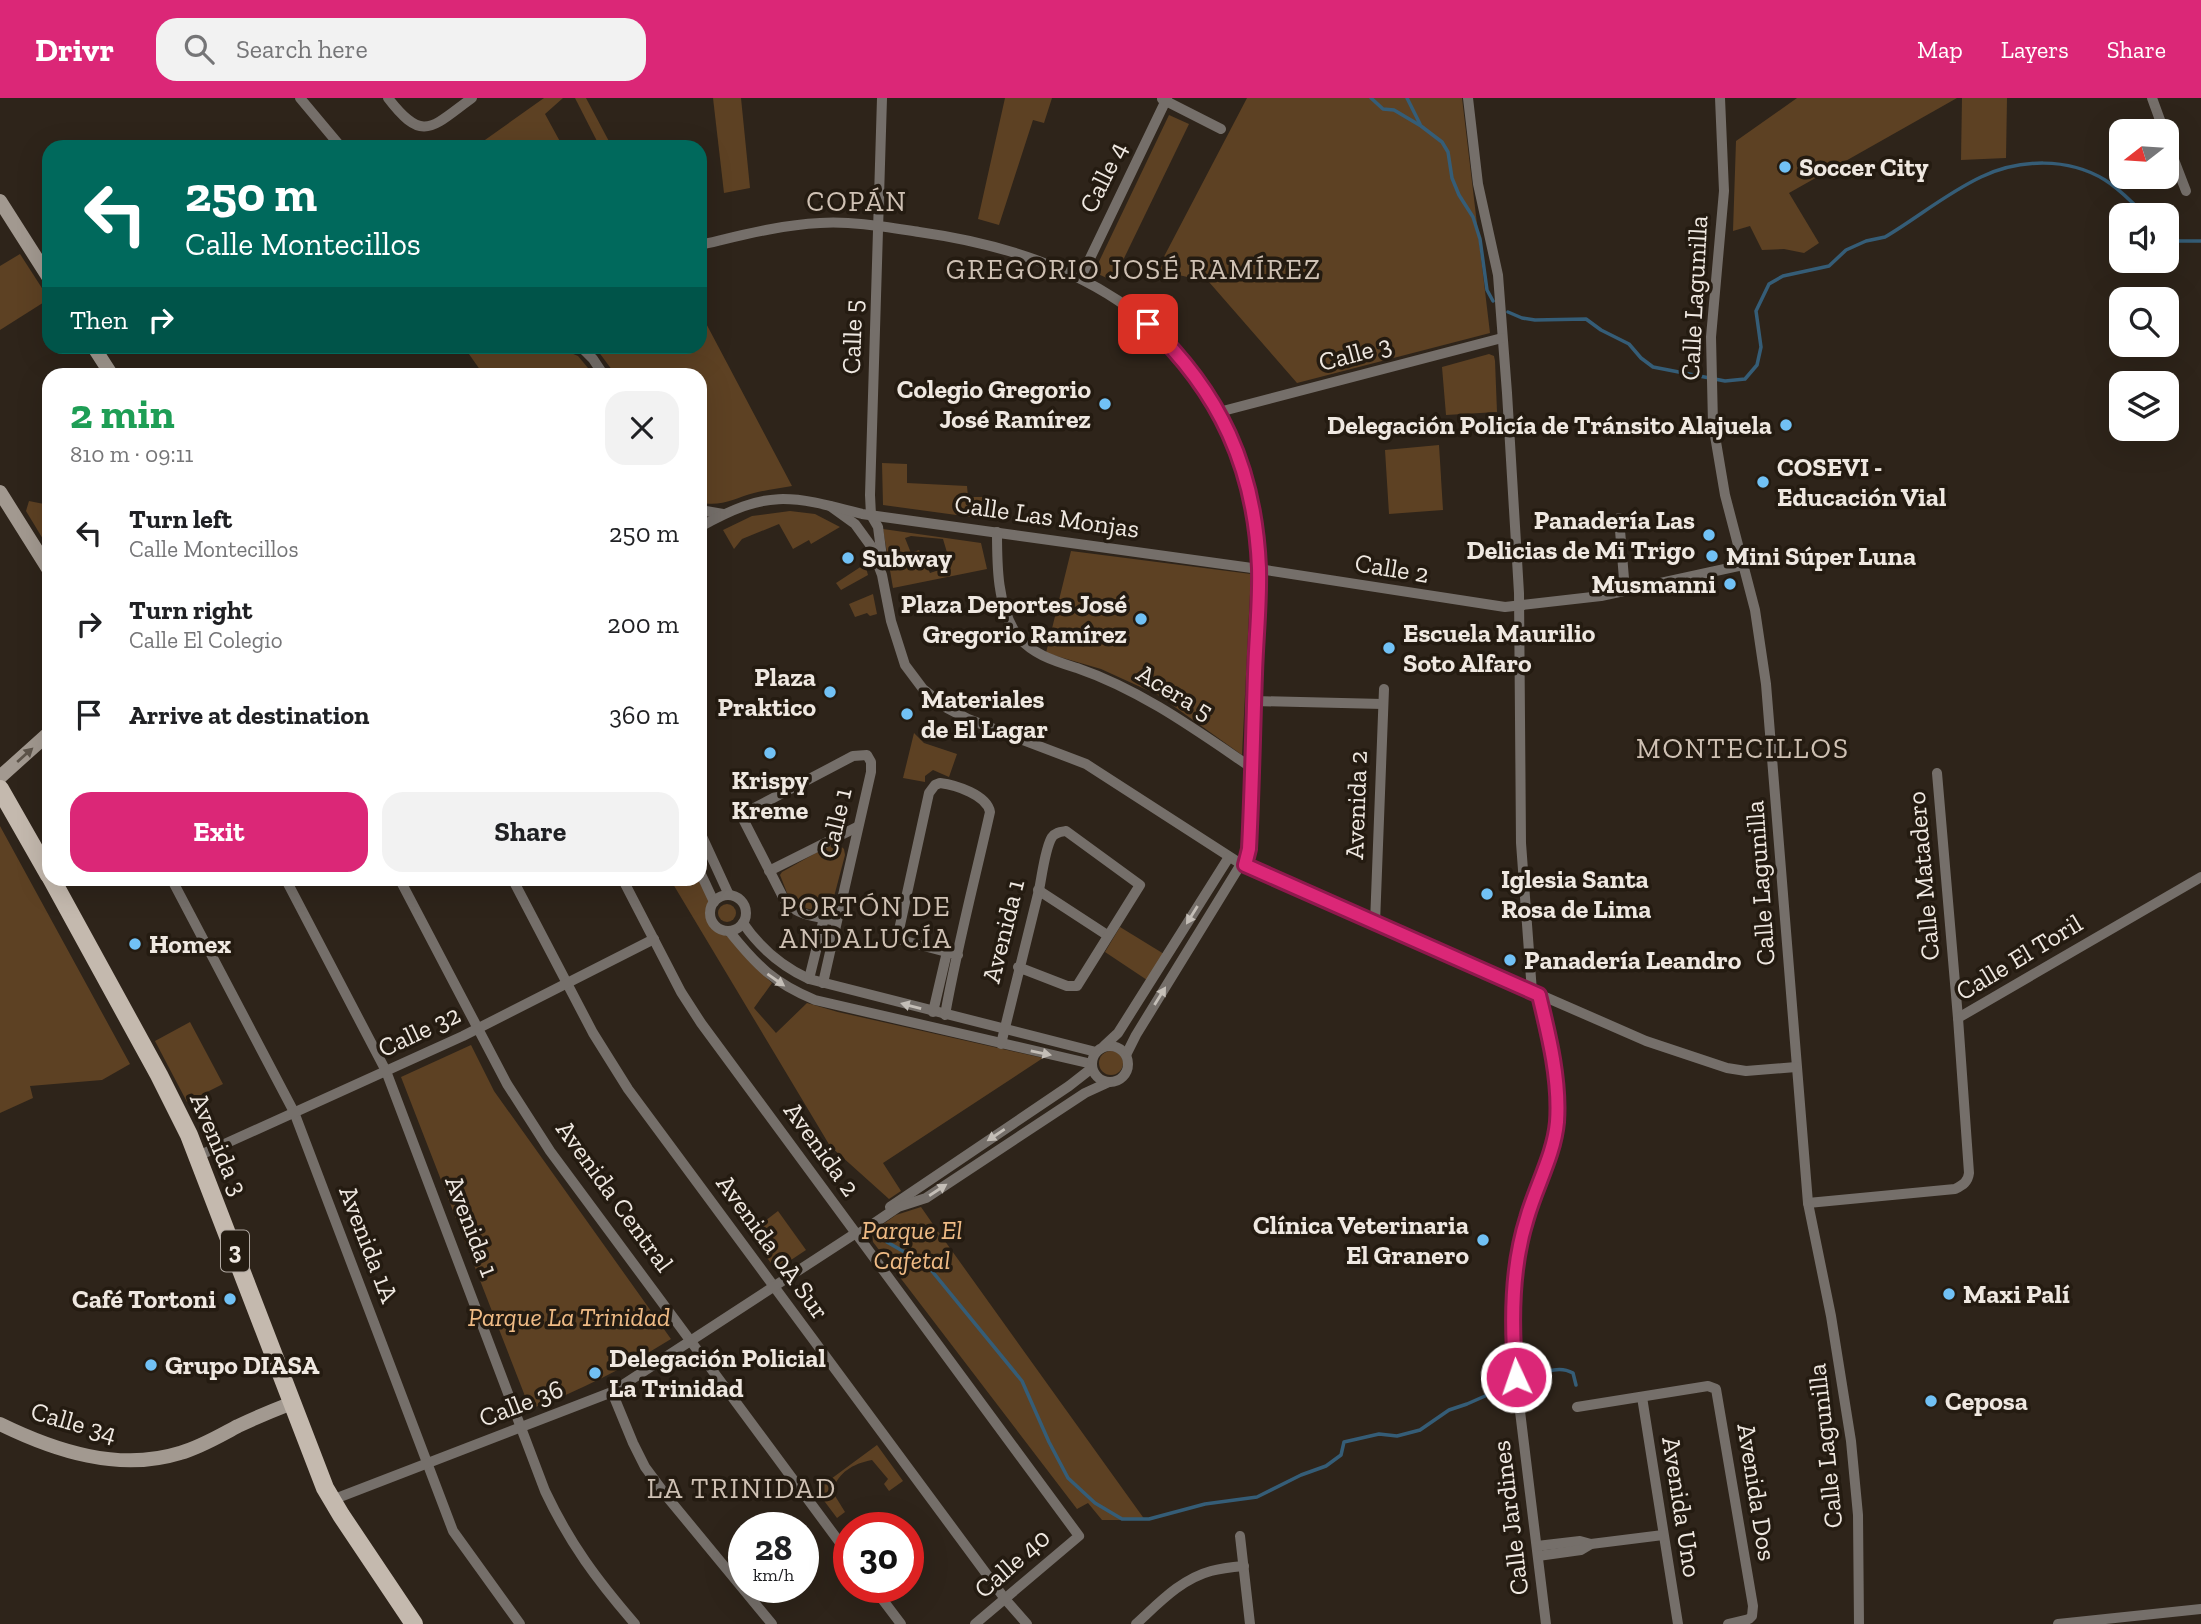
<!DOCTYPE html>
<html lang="en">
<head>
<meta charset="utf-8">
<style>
	body { margin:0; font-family:"Zilla Slab",serif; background:#f2f2f2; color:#202124; height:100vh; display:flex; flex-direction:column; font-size:26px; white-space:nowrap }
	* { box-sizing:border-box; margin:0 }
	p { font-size:23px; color:#757577 }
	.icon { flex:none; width:38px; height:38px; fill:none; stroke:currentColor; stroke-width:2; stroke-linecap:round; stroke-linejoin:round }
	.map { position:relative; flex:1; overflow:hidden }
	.drawer { position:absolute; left:42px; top:270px; width:665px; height:518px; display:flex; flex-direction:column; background:#fff; border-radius:21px; box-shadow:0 7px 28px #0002 }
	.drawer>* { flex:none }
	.banner { position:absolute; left:42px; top:42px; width:665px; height:214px; border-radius:21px; box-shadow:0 7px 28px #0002; background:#00695c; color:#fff; overflow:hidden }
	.needle { width:46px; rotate:253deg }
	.tools { position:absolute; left:2109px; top:21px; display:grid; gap:14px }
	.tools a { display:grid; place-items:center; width:70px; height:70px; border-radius:14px; background:#fff; box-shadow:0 7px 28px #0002; font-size:35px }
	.speed { position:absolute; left:728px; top:1414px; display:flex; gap:14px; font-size:35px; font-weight:700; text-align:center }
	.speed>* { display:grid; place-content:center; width:91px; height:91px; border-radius:50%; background:#fff; box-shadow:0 7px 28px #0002; line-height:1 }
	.speed small { font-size:18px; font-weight:400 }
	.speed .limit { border:10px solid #d22; background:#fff; color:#111 }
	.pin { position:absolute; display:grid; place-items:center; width:60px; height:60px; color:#fff; margin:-30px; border-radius:14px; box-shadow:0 4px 10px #0006 }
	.me { position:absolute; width:77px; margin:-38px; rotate:357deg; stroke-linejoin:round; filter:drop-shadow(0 0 5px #0008) }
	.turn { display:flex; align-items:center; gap:24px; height:147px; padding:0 28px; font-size:32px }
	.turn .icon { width:91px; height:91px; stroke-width:2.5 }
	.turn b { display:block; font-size:49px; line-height:60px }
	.then { display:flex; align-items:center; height:66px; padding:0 28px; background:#0003; gap:14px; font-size:26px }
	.round { display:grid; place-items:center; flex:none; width:74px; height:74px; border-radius:21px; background:#f2f2f2 }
	.summary { display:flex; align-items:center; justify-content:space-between; height:119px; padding:0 28px }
	h1 { font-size:42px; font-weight:800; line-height:52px; color:#1e9e55 }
	.button { display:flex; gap:14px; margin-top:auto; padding:14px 28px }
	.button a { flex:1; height:80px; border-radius:21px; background:#db2777; color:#fff; font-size:28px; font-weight:800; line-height:80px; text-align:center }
	.button a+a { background:#f2f2f2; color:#202124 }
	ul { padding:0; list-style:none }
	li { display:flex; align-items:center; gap:21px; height:91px; padding:0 28px }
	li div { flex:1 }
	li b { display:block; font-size:26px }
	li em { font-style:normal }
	header { display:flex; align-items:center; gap:42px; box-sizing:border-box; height:98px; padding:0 35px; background:#db2777; color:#fff }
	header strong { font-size:33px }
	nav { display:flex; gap:38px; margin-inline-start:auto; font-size:24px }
	.search { width:490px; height:63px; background:#f2f2f2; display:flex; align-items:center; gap:18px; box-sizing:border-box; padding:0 24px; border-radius:21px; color:#757577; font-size:26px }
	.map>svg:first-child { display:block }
</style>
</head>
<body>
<header>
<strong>Drivr</strong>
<div class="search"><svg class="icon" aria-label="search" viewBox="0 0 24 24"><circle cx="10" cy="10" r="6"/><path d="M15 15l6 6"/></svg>Search here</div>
<nav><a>Map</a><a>Layers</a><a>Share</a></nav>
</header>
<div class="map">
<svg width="2201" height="1526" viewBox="0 0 2201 1526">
	<rect width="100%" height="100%" fill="#2e241a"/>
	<g fill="#5d4123" fill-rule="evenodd">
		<polygon points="544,0 563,0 545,16 563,49 475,49"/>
		<polygon points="575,0 586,0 612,49 600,49"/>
		<polygon points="713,0 741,0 750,90 724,95"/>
		<polygon points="1005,0 1052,0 1044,25 1033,22 999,127 978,121"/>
		<polygon points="1247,0 1462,0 1490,235 1297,285 1209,184 1157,172"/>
		<polygon points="1797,0 1957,0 1789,95 1819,145 1804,155 1784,151 1762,152 1750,128 1733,133 1736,43"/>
		<polygon points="1962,0 2007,0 2006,60 1961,62"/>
		<polygon points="1169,17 1189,26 1113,183 1094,174"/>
		<polygon points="20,156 49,201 0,232 0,168"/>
		<path d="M 700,214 L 792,388 C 780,390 766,392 754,395 C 735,400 719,410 700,404 L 700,276 L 615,276 L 595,249 L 700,248 Z"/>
		<polygon points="464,249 557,249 578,258 593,276 483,276"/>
		<polygon points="1489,256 1494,258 1495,263 1497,314 1446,317 1442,269"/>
		<polygon points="1439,347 1443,412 1389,416 1385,352"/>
		<polygon points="882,365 907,366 907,385 967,388 968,399 994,399 993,422 883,407"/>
		<polygon points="29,403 49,407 49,451 26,413"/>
		<polygon points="790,413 815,416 840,429 811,446 809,442 793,451 779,426 742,441 734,451 723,432 752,418"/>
		<path d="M 883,431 L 981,445 L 987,471 L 893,490 ZM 911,438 L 943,441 L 951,468 L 930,475 L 919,452 L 911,455 L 905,440 Z"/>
		<polygon points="1071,453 1251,476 1242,657 1158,597 1101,571 1046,555"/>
		<polygon points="865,466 868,477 841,492 836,485"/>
		<polygon points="873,496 877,516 870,518 867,515 855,519 849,506"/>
		<polygon points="914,635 924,645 957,656 949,679 933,672 925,678 925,684 903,680"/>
		<polygon points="0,728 130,966 102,982 30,988 33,1000 0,1015"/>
		<polygon points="838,746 844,751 845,757 831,810 822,814 796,808 789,800 780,777 782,774 830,747"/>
		<path d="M 670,781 L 700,781 L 709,802 C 705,812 704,820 711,829 C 716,835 724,835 729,840 C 744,853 757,871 772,885 L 754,910 L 776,935 L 807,905 L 838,914 L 1043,960 L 883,1065 L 901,1093 L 889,1101 L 830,1048 Z"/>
		<circle cx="727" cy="815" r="9"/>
		<polygon points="1120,829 1164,856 1147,882 1105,854"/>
		<polygon points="190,924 223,986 187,1004 155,943"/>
		<path d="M 471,947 L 494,993 L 671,1241 C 626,1269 580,1293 530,1311 L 401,979 Z"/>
		<circle cx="1111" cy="965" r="12"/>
		<polygon points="921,1109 937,1132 1145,1422 1102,1422 1088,1405 1077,1411 873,1144 872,1134 896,1117"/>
		<polygon points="778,1113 806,1152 776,1172 749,1135"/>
		<path d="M 877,1347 L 903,1383 L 889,1393 L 884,1386 L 888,1381 L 872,1362 C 852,1366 839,1374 832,1393 L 845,1414 L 837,1420 L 816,1392 Z"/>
	</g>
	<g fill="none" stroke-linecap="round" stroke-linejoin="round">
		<g stroke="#355d77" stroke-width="3.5">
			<polyline points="1371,0 1383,11 1394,12 1421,28 1442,44 1448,54 1452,80 1459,97 1473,119 1480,141 1487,192 1493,203"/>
			<polyline points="1407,0 1420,26"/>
			<polyline points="2166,135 2179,143 2201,143"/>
			<path d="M 1508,214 L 1522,220 L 1535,222 L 1586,221 L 1601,232 L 1629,246 L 1641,260 L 1653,269 L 1725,283 L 1745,281 L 1757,267 L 1761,249 L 1756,213 L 1769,186 L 1783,178 L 1829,168 L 1846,152 L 1866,143 L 1885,139 C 1917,120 1947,95 1981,79 C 2019,61 2068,59 2105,82 C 2120,91 2133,106 2146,117"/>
			<polyline points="887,1144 927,1167 1022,1283 1049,1344 1068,1380 1095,1405 1122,1421 1149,1421 1205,1406 1257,1399 1301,1377 1326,1368 1341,1357 1344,1344 1379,1336 1397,1338 1420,1332 1449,1312 1467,1306 1510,1287"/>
			<path d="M 1526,1282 C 1542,1276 1557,1266 1573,1275 L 1576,1287"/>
		</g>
		<g stroke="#756f6a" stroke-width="10">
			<polyline points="300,0 341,49"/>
			<path d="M 388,0 C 423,46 432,29 472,0"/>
			<polyline points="882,0 870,397 871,417 878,429 883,467"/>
			<polyline points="1468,0 1478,86 1498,177 1507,295 1519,495 1521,745 1532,894"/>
			<polyline points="1720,0 1724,93 1711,239 1713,326 1725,397 1755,512 1766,586 1808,1105 1831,1218 1851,1343 1858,1417 1859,1526"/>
			<polyline points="2152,0 2164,33"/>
			<polyline points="1162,1 1221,31"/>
			<polyline points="2166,41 2186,93"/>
			<path d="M 700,147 C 739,138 779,127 820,125 C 853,123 886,129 919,134 C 1069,155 1191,217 1242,368 C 1266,439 1257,515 1255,588 C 1253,625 1253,662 1251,699 C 1250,722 1251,745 1245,767"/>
			<polyline points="1081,179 1167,0"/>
			<polyline points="580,248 593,261 603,276"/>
			<polyline points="1219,314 1502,240"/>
			<polyline points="830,408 855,426 871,448 882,477 891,523 905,567 923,591 947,610 968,621 1086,666 1241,766 1646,943 1727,970 1746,973 1796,969"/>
			<polyline points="700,412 723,416"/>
			<polyline points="1619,420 1625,493"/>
			<path d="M 700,429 C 768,391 789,397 862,416 L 1259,471 L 1505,509 L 1601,498 L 1743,467"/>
			<path d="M 997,434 C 997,467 997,508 1017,537 C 1031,556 1055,563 1077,570 C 1141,592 1196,632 1252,670"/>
			<polyline points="1254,603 1383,606"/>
			<polyline points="1937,675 1958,920"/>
			<polyline points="700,734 729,797"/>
			<polyline points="769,773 857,729"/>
			<polyline points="700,774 714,804"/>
			<polyline points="171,780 294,1014 453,1433 520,1526"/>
			<path d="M 285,780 L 386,973 L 545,1393 C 570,1446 597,1482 635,1526"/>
			<polyline points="399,780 507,986 550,1053 849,1457"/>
			<polyline points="512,780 593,935 628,991 1005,1501 1027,1526"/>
			<polyline points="622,780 681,894 701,925 1079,1438 975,1526"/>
			<polyline points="1038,792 1107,837"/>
			<circle cx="728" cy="815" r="18"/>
			<path d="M 743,825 C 760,850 781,868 809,881 L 1096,954"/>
			<polyline points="1375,825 1384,591"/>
			<path d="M 729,833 C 757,868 774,885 815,902 L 1092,966"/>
			<polyline points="809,881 824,820"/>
			<path d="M 823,885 L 871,674 L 871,664 L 867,657 L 853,658 L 741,717 L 786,805 C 799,818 819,819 837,823"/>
			<polyline points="1539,897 1556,987 1557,1024 1551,1053 1523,1133 1517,1174 1513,1232 1518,1297 1546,1526"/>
			<polyline points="933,914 947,854"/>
			<path d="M 945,917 C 957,849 975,781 990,714 C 987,697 956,687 940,685 L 935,687 L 929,695 L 897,841 L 958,857"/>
			<path d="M 1001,946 C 1014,895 1026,843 1039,792 C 1042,778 1045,750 1052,739 C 1056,734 1060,734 1066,733 L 1140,787 L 1077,888 L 1067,888 L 1018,869"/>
			<circle cx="1110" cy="966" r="18"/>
			<polyline points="1104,948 1118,935 1229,759"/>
			<polyline points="1126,957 1136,937 1241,766"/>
			<polyline points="198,1058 463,938 654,841"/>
			<path d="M 1808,1105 L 1955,1091 C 1963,1087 1968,1084 1969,1075 L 1958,920 L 2201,779"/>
			<polyline points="890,1109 1069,988 1092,970"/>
			<polyline points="857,1137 898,1109 926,1100 1085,995 1109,984"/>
			<polyline points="612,1294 633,1345 645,1369 668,1400 772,1526"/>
			<polyline points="1642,1299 1678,1526"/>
			<polyline points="1577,1309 1708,1288 1716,1291 1753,1508 1752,1518 1749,1521 1728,1526"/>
			<polyline points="332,1402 612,1294 856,1135"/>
			<polyline points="1240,1438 1250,1526"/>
			<polyline points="1537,1448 1580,1443 1591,1446 1663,1437"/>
			<polyline points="1538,1458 1581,1452 1591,1446"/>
			<polyline points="873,1489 901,1526"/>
			<path d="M 1136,1526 C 1159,1505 1181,1481 1211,1473 C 1222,1470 1233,1469 1244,1468"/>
			<polyline points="2058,1526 2201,1511"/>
		</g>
		<g stroke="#a29990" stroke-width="14">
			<polyline points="0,103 49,180"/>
			<polyline points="93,248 111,276"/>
			<polyline points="0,394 49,472"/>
			<polyline points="0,679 49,635"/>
			<path d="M 0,1326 C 55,1353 119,1374 180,1355 C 201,1349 219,1338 238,1328 C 255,1320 274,1312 292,1305"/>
		</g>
		<g stroke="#c4b9ae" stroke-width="18">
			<polyline points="0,691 49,777"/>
			<polyline points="51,780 159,977 189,1037 325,1390 341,1417 414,1526"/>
		</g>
	</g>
	<defs><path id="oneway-solid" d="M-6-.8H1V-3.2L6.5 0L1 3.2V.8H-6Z" transform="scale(1.75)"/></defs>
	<use fill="#5d544a" href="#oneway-solid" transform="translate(25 657) rotate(-42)"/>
	<g fill="#c4beb7">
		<use href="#oneway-solid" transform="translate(1192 817) rotate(122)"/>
		<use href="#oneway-solid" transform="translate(776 882) rotate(35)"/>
		<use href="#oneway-solid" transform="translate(1160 898) rotate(-58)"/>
		<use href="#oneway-solid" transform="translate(911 908) rotate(-165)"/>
		<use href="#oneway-solid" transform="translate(1041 955) rotate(12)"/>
		<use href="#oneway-solid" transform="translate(996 1037) rotate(146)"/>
		<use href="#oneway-solid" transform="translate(938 1092) rotate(-33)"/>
	</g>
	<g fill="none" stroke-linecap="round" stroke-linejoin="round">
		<g stroke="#8e194d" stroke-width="18">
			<path id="route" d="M 1148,226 C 1220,294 1255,370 1259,470 C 1260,505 1256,541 1255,576 C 1253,634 1252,692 1249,751 L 1245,767 L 1539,897 C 1549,938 1560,982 1557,1024 C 1554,1057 1536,1088 1527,1120 C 1511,1170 1511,1227 1516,1279"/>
		</g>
		<use href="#route" stroke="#db2777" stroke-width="12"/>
	</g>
	<g fill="#71c1f5" stroke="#241b11" stroke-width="2.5">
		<circle cx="1785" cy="69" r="7"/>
		<circle cx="1105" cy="306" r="7"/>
		<circle cx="1786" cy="327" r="7"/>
		<circle cx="1763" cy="384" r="7"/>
		<circle cx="1709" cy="437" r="7"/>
		<circle cx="1712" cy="458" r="7"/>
		<circle cx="848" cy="460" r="7"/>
		<circle cx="1730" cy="486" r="7"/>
		<circle cx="1141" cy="521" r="7"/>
		<circle cx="1389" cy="550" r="7"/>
		<circle cx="830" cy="594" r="7"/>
		<circle cx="907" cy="616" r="7"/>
		<circle cx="770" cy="655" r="7"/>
		<circle cx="1487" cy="796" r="7"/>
		<circle cx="135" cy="846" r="7"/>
		<circle cx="1510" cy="862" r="7"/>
		<circle cx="1483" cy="1142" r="7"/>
		<circle cx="1949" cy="1196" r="7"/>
		<circle cx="230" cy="1201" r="7"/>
		<circle cx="151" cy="1267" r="7"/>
		<circle cx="595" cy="1275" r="7"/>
		<circle cx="1931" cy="1303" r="7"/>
	</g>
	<g text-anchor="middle" stroke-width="7" stroke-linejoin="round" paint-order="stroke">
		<rect fill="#241b11" stroke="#b2aaa3" stroke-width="2" x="221" y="1132.5" width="28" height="41" rx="5"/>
		<g font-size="24" font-weight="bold" fill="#efe8e1">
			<text x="235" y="1161">3</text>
		</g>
		<g font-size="26" font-weight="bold" fill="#efe8e1" stroke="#241b11" text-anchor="start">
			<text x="1799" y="78">Soccer City</text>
			<text x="1091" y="300" text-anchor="end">Colegio Gregorio<tspan x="1091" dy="30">José Ramírez</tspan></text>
			<text x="1772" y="336" text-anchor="end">Delegación Policía de Tránsito Alajuela</text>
			<text x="1777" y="378">COSEVI -<tspan x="1777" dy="30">Educación Vial</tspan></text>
			<text x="1695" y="431" text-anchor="end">Panadería Las<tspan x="1695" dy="30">Delicias de Mi Trigo</tspan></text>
			<text x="1726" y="467">Mini Súper Luna</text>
			<text x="862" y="469">Subway</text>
			<text x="1716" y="495" text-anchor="end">Musmanni</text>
			<text x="1127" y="515" text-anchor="end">Plaza Deportes José<tspan x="1127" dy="30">Gregorio Ramírez</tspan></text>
			<text x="1403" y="544">Escuela Maurilio<tspan x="1403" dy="30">Soto Alfaro</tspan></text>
			<text x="816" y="588" text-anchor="end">Plaza<tspan x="816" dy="30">Praktico</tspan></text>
			<text x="921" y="610">Materiales<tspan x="921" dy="30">de El Lagar</tspan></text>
			<text x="770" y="691" text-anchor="middle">Krispy<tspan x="770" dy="30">Kreme</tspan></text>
			<text x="1501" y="790">Iglesia Santa<tspan x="1501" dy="30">Rosa de Lima</tspan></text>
			<text x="149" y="855">Homex</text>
			<text x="1524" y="871">Panadería Leandro</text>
			<text x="1469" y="1136" text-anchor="end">Clínica Veterinaria<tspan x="1469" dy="30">El Granero</tspan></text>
			<text x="1963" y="1205">Maxi Palí</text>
			<text x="216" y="1210" text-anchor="end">Café Tortoni</text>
			<text x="609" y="1269">Delegación Policial<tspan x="609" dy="30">La Trinidad</tspan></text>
			<text x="165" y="1276">Grupo DIASA</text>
			<text x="1945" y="1312">Ceposa</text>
		</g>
		<g font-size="26" fill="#efe8e1" stroke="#241b11">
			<text transform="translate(1103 79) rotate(-64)" y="9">Calle 4</text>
			<text transform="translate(1694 200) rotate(-87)" y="9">Calle Lagunilla</text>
			<text transform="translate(852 239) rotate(-88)" y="9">Calle 5</text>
			<text transform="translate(1355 255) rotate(-15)" y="9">Calle 3</text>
			<text transform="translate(1047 418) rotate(8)" y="9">Calle Las Monjas</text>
			<text transform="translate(1392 470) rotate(9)" y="9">Calle 2</text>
			<text transform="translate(1175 594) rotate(31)" y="9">Acera 5</text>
			<text transform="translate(1356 707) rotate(-88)" y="9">Avenida 2</text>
			<text transform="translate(835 725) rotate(-77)" y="9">Calle 1</text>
			<text transform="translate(1923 778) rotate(-95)" y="9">Calle Matadero</text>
			<text transform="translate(1760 785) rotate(-94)" y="9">Calle Lagunilla</text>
			<text transform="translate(1003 833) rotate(-76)" y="9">Avenida 1</text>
			<text transform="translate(2019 859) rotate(-31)" y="9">Calle El Toril</text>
			<text transform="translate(419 933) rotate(-25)" y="9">Calle 32</text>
			<text transform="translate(219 1046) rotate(67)" y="9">Avenida 3</text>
			<text transform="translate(822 1051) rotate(54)" y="9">Avenida 2</text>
			<text transform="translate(615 1098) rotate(54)" y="9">Avenida Central</text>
			<text transform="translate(472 1128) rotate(69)" y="9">Avenida 1</text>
			<text transform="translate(369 1146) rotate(69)" y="9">Avenida 1A</text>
			<text transform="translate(773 1149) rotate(54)" y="9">Avenida 0A Sur</text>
			<text transform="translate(521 1305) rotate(-21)" y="9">Calle 36</text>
			<text transform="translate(74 1324) rotate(16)" y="9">Calle 34</text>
			<text transform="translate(1825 1348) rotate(-96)" y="9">Calle Lagunilla</text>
			<text transform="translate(1757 1394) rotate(81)" y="9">Avenida Dos</text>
			<text transform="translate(1682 1409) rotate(81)" y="9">Avenida Uno</text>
			<text transform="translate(1510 1420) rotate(-97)" y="9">Calle Jardines</text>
			<text transform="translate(1012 1465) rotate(-41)" y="9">Calle 40</text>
		</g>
		<g font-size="26" font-style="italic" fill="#efbb85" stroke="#241b11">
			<text x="912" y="1141">Parque El<tspan x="912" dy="30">Cafetal</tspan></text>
			<text x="569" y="1228">Parque La Trinidad</text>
		</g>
		<g font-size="28" letter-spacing="2" fill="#cfc1b4" stroke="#241b11">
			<text x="857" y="113">COPÁN</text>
			<text x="1134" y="181">GREGORIO JOSÉ RAMÍREZ</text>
			<text x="1743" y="660">MONTECILLOS</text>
			<text x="866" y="818">PORTÓN DE<tspan x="866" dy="32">ANDALUCÍA</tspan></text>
			<text x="742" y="1400">LA TRINIDAD</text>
		</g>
	</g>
</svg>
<div class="tools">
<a><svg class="needle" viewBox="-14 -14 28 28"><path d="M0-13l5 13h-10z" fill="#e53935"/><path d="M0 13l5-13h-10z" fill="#757577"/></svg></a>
<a><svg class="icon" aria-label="sound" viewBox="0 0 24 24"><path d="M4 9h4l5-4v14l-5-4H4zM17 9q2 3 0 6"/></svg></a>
<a><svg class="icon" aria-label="search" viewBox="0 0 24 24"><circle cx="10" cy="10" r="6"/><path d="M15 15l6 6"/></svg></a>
<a><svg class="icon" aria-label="layers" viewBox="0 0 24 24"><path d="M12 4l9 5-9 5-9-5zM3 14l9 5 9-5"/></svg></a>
</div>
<div class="speed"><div>28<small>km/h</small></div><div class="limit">30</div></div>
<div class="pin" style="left:1148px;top:226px;background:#d93025"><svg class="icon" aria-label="arrive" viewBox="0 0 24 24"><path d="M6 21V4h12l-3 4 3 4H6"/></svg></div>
<svg class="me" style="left:1516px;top:1279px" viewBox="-20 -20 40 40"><circle r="17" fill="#db2777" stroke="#fff" stroke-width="3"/><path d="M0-11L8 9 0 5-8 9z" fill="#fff"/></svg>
<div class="banner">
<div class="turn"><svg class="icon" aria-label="left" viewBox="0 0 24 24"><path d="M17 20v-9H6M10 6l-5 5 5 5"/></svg><div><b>250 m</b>Calle Montecillos</div></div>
<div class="then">Then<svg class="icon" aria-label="right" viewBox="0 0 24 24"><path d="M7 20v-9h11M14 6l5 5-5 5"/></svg></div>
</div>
<section class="drawer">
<div class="summary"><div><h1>2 min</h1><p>810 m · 09:11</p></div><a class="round"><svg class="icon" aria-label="close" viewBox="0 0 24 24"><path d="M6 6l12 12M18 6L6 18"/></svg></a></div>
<ul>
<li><svg class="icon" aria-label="left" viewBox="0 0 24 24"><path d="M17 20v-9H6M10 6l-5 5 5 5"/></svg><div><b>Turn left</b><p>Calle Montecillos</p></div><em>250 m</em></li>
<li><svg class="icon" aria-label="right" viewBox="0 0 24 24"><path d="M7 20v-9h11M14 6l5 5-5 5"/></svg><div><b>Turn right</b><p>Calle El Colegio</p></div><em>200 m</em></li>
<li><svg class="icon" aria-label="arrive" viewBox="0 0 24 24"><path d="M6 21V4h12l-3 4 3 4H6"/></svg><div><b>Arrive at destination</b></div><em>360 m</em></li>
</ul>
<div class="button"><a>Exit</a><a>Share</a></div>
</section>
</div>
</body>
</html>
